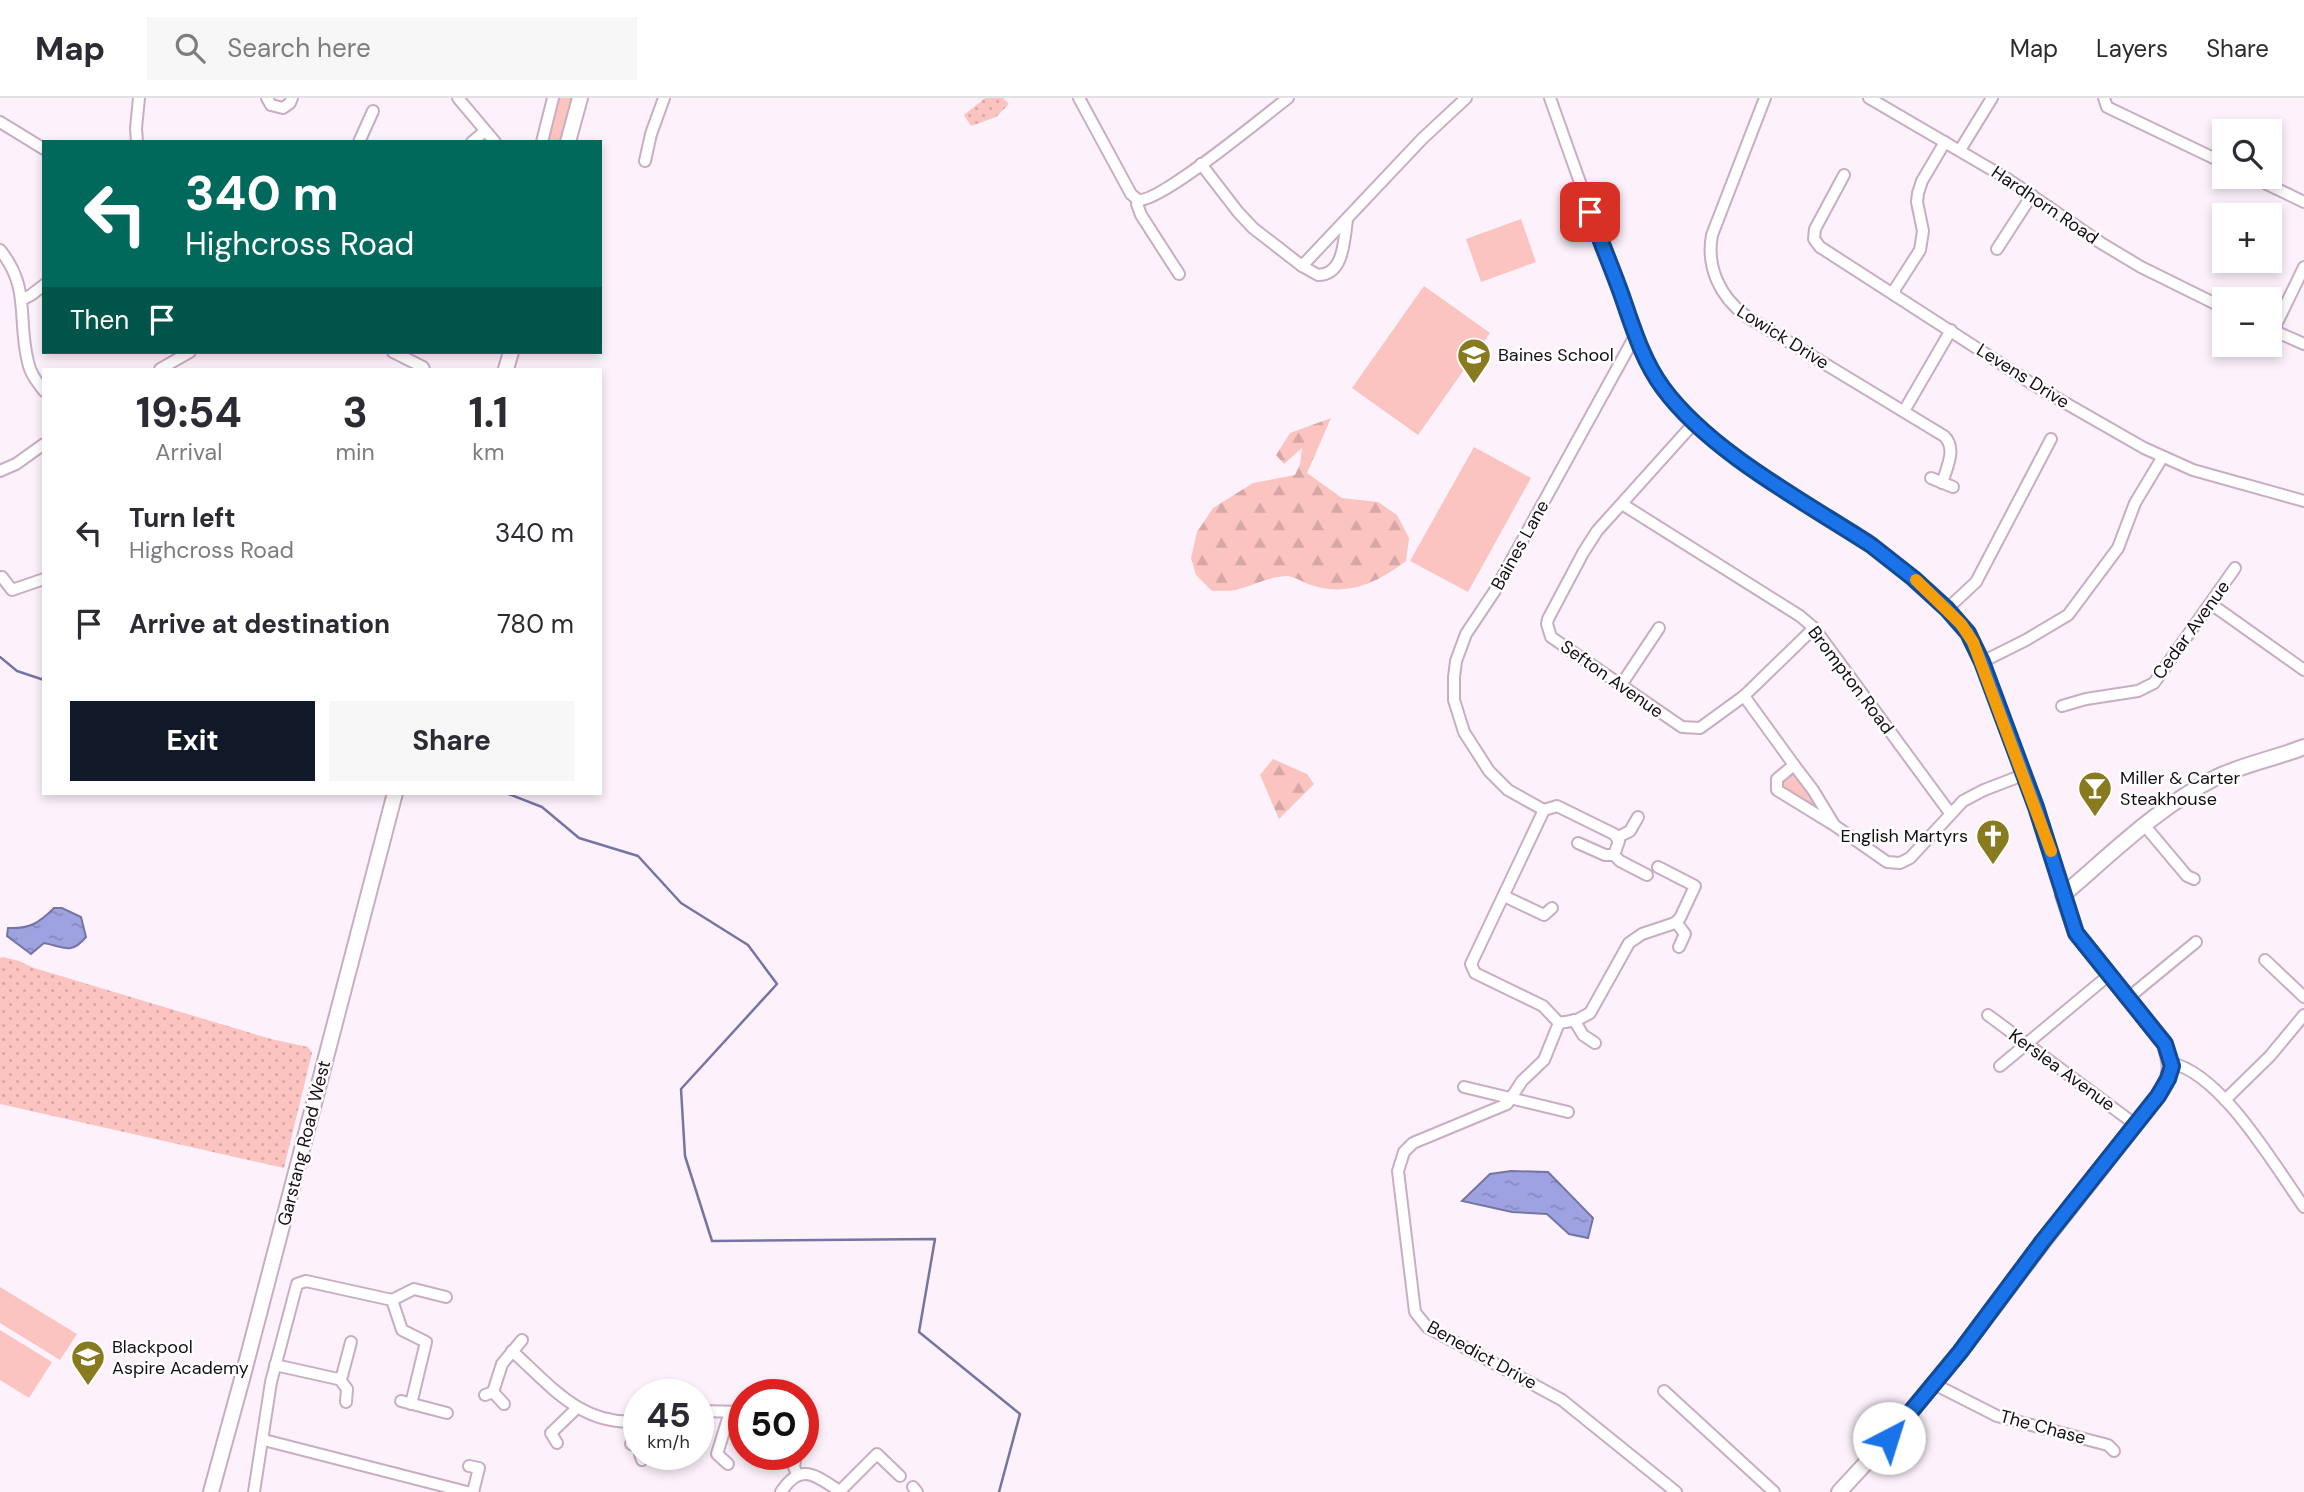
<!DOCTYPE html>
<html lang="en">
<head>
<meta charset="utf-8">
<style>
	body { margin:0; font-family:"DM Sans",sans-serif; background:#f7f7f7; color:#2b2b33; height:100vh; display:flex; flex-direction:column; font-size:26px; white-space:nowrap }
	* { box-sizing:border-box; margin:0 }
	p { font-size:23px; color:#7c7c81 }
	.icon { flex:none; width:38px; height:38px; fill:none; stroke:currentColor; stroke-width:2; stroke-linecap:round; stroke-linejoin:round }
	.map { position:relative; flex:1; overflow:hidden }
	.details { position:absolute; left:42px; top:270px; width:560px; height:427px; display:flex; flex-direction:column; background:#fff; border-radius:0px; box-shadow:0 4px 10px #0003 }
	.details>* { flex:none }
	.hud { position:absolute; left:42px; top:42px; width:560px; height:214px; border-radius:0px; box-shadow:0 4px 10px #0003; background:#00695c; color:#fff; overflow:hidden }
	.tools { position:absolute; left:2212px; top:21px; display:grid; gap:14px }
	.tools a { display:grid; place-items:center; width:70px; height:70px; border-radius:0px; background:#fff; box-shadow:0 4px 10px #0003; font-size:35px }
	.speed { position:absolute; left:623px; top:1281px; display:flex; gap:14px; font-size:35px; font-weight:700; text-align:center }
	.speed>* { display:grid; place-content:center; width:91px; height:91px; border-radius:50%; background:#fff; box-shadow:0 4px 10px #0003; line-height:1 }
	.speed small { font-size:18px; font-weight:400 }
	.speed .limit { border:10px solid #d22; background:#fff; color:#111 }
	.pin { position:absolute; display:grid; place-items:center; width:60px; height:60px; color:#fff; margin:-30px; border-radius:14px; box-shadow:0 4px 10px #0006 }
	.me { position:absolute; width:77px; margin:-38px; rotate:40deg; stroke-linejoin:round; filter:drop-shadow(0 0 5px #0008) }
	.turn { display:flex; align-items:center; gap:24px; height:147px; padding:0 28px; font-size:32px }
	.turn .icon { width:91px; height:91px; stroke-width:2.5 }
	.turn b { display:block; font-size:49px; line-height:60px }
	.then { display:flex; align-items:center; height:66px; padding:0 28px; background:#0003; gap:14px; font-size:26px }
	.eta { display:flex; justify-content:space-evenly; align-items:center; height:119px; text-align:center }
	.eta b { font-size:42px; font-weight:700; line-height:49px }
	.button { display:flex; gap:14px; margin-top:auto; padding:14px 28px }
	.button a { flex:1; height:80px; border-radius:0px; background:#111827; color:#fff; font-size:28px; font-weight:700; line-height:80px; text-align:center }
	.button a+a { background:#f7f7f7; color:#2b2b33 }
	ul { padding:0; list-style:none }
	li { display:flex; align-items:center; gap:21px; height:91px; padding:0 28px }
	li div { flex:1 }
	li b { display:block; font-size:26px }
	li em { font-style:normal }
	header { display:flex; align-items:center; gap:42px; box-sizing:border-box; height:98px; padding:0 35px; background:#fff; border-bottom:2px solid #e1e1e2 }
	header strong { font-size:33px }
	nav { display:flex; gap:38px; margin-inline-start:auto; font-size:24px }
	.search { width:490px; height:63px; background:#f7f7f7; display:flex; align-items:center; gap:18px; box-sizing:border-box; padding:0 24px; border-radius:0px; color:#7c7c81; font-size:26px }
	.map>svg:first-child { display:block }
</style>
</head>
<body>
<header>
<strong>Map</strong>
<div class="search"><svg class="icon" aria-label="search" viewBox="0 0 24 24"><circle cx="10" cy="10" r="6"/><path d="M15 15l6 6"/></svg>Search here</div>
<nav><a>Map</a><a>Layers</a><a>Share</a></nav>
</header>
<div class="map">
<svg width="2304" height="1394" viewBox="0 0 2304 1394">
	<defs>
		<pattern id="forest-firs" width="22" height="20" patternUnits="userSpaceOnUse" patternTransform="scale(1.75)"><rect width="22" height="20" fill="#fbc4c0"/><path d="M5 1l3.5 6h-7zM16 11l3.5 6h-7z" fill="#d6a7a4"/></pattern>
		<pattern id="park-dots" width="8" height="8" patternUnits="userSpaceOnUse" patternTransform="scale(1.75)"><rect width="8" height="8" fill="#fbc4c0"/><path d="M2 2h.1M6 6h.1" fill="none" stroke="#d6a7a4" stroke-width="1.8" stroke-linecap="round"/></pattern>
		<pattern id="water-ripples" width="26" height="14" patternUnits="userSpaceOnUse" patternTransform="scale(1.75)"><rect width="26" height="14" fill="#9ea2e1"/><path d="M2 4q2-2 4 0t4 0M15 11q2-2 4 0t4 0" fill="none" stroke="#878ac0"/></pattern>
	</defs>
	<rect width="100%" height="100%" fill="#fdf2fb"/>
	<g fill="#fbc4c0">
		<polygon points="557,0 572,0 560,44 546,44"/>
		<polygon points="1521,121 1536,164 1481,184 1466,141"/>
		<polygon points="1424,188 1490,235 1418,337 1352,290"/>
		<polygon points="1474,349 1531,380 1468,494 1410,463"/>
		<polygon points="1794,667 1834,727 1777,692 1777,681"/>
		<polygon points="0,1189 77,1236 60,1262 0,1225"/>
		<polygon points="0,1232 52,1264 29,1300 0,1282"/>
	</g>
	<g fill="url(#forest-firs)">
		<path d="M 1331,320 L 1307,375 L 1342,400 L 1378,404 L 1397,417 L 1409,440 L 1406,463 C 1377,485 1347,499 1311,487 C 1303,485 1295,478 1286,478 C 1269,479 1255,487 1239,491 C 1231,494 1221,492 1212,493 L 1196,477 L 1191,460 L 1197,434 L 1213,410 L 1253,385 L 1295,377 L 1300,366 L 1302,350 L 1284,366 L 1276,357 L 1290,335 Z"/>
		<polygon points="1273,661 1307,676 1314,686 1279,721 1260,677"/>
	</g>
	<g fill="url(#park-dots)">
		<polygon points="985,0 1003,0 1009,6 996,19 971,28 964,17"/>
		<polygon points="3,859 19,863 34,870 271,941 308,949 312,955 284,1070 0,1006 0,860"/>
	</g>
	<g fill="url(#water-ripples)" stroke="#7575a4" stroke-width="2">
		<path d="M 54,810 L 62,810 L 81,819 L 86,839 C 71,857 64,849 44,845 L 31,856 L 7,838 L 8,830 C 30,831 39,825 54,810 Z"/>
		<polygon points="1511,1073 1548,1074 1593,1120 1588,1140 1569,1136 1547,1116 1512,1114 1462,1103 1490,1076"/>
	</g>
	<g fill="none" stroke-linecap="round" stroke-linejoin="round">
		<g stroke="#7575a4" stroke-width="2.5">
			<polyline points="0,559 17,573 44,582"/>
			<polyline points="506,695 542,709 579,740 638,758 681,805 748,847 777,886 681,991 685,1058 712,1143 935,1141 919,1234 1020,1316 999,1394"/>
		</g>
		<g stroke="#c8adc3" stroke-width="14">
			<g id="minor">
				<polyline points="267,0 271,7 283,10 290,5 292,0"/>
				<polyline points="458,0 495,44"/>
				<polyline points="1079,0 1131,96 1138,102"/>
				<path d="M 1550,0 C 1573,65 1596,130 1620,194 C 1633,227 1642,261 1663,290 C 1712,358 1802,399 1870,446 C 1900,466 1947,504 1967,534 C 1986,563 1995,600 2007,632 C 2027,687 2050,740 2063,797"/>
				<path d="M 1765,0 L 1712,137 C 1706,169 1720,199 1746,218 L 1944,338 C 1957,350 1947,369 1942,385"/>
				<polyline points="1869,0 2006,80 2101,145 2141,169 2224,210"/>
				<polyline points="2104,0 2107,9 2224,65"/>
				<polyline points="0,24 44,51"/>
				<polyline points="137,44 136,30 139,0"/>
				<polyline points="359,44 373,13"/>
				<polyline points="472,44 485,33"/>
				<polyline points="542,44 553,0"/>
				<polyline points="1960,52 1992,0"/>
				<polyline points="645,63 651,36 664,0"/>
				<polyline points="1201,66 1238,114 1253,130 1302,168 1422,41 1466,0"/>
				<polyline points="1844,77 1815,131 1814,141 1820,149 2034,287 2144,350 2193,372 2304,403"/>
				<polyline points="2252,79 2304,104"/>
				<path d="M 1138,102 C 1160,105 1264,18 1288,0"/>
				<polyline points="1138,102 1137,106 1141,117 1179,176"/>
				<polyline points="1997,151 2032,97"/>
				<path d="M 0,152 C 31,190 17,221 28,264 C 30,275 37,284 44,293"/>
				<path d="M 1302,168 L 1318,177 C 1344,177 1344,142 1347,122"/>
				<polyline points="1895,197 1895,191 1920,152 1923,133 1917,104 1918,95 1922,83 1945,44"/>
				<polyline points="21,202 31,197 44,187"/>
				<polyline points="2270,231 2304,246"/>
				<polyline points="2273,233 2304,169"/>
				<polyline points="393,254 423,269 424,271"/>
				<polyline points="160,271 190,254"/>
				<polyline points="1904,313 1951,232"/>
				<polyline points="1695,324 1597,433 1583,455 1548,521 1547,526 1551,539 1682,629 1700,630 1744,598 1814,530"/>
				<polyline points="0,373 16,366 44,346"/>
				<polyline points="1931,380 1953,389"/>
				<polyline points="1622,406 1800,518 1814,530 1950,715"/>
				<polyline points="2,479 12,492 44,481"/>
				<polyline points="2211,506 2304,572"/>
				<polyline points="1947,511 1976,484 2051,341"/>
				<polyline points="1982,564 2026,542 2068,517 2118,450 2135,405 2162,360"/>
				<polyline points="1621,587 1659,530"/>
				<polyline points="1744,598 1794,667 1777,681 1777,692 1834,727 1887,764 1900,765 1910,760 1963,703 1984,692 2023,677"/>
				<polyline points="2062,608 2086,601 2138,593 2154,585 2235,470"/>
				<polyline points="1794,667 1813,692 1833,725"/>
				<polyline points="1544,712 1508,692 1489,673 1464,634 1454,602 1454,579 1456,563 1466,536 1494,494 1635,238"/>
				<polyline points="2145,728 2187,778 2194,781"/>
				<polyline points="1618,739 1630,733 1638,719"/>
				<polyline points="1578,745 1605,757 1614,757 1620,763 1647,777"/>
				<polyline points="1614,757 1619,743 1614,736 1557,708 1544,712 1471,866 1475,875 1543,908 1559,925 1544,962 1522,983 1507,1006 1413,1045 1404,1054 1398,1073 1415,1214 1427,1229 1562,1302 1676,1394"/>
				<polyline points="1504,798 1544,817 1552,810"/>
				<polyline points="1676,824 1685,836 1679,849"/>
				<polyline points="2265,862 2304,899"/>
				<polyline points="2128,900 2196,844"/>
				<polyline points="1988,917 2136,1027"/>
				<polyline points="1574,922 1583,937 1595,945"/>
				<polyline points="1559,925 1577,922 1590,915 1629,845 1642,836 1675,825 1680,820 1695,788 1658,769"/>
				<path d="M 2171,965 C 2222,976 2274,1067 2304,1109"/>
				<polyline points="2000,968 2109,877"/>
				<polyline points="1464,989 1568,1014"/>
				<polyline points="2225,1002 2270,958 2304,917"/>
				<polyline points="392,1202 402,1232 426,1244 411,1306"/>
				<polyline points="392,1202 414,1191 446,1199"/>
				<path d="M 512,1253 C 551,1288 582,1329 639,1323"/>
				<polyline points="275,1267 338,1281 342,1278 351,1244"/>
				<polyline points="339,1280 347,1291 346,1304"/>
				<polyline points="1934,1286 1997,1318 2108,1347 2114,1353"/>
				<polyline points="1664,1293 1774,1394"/>
				<polyline points="493,1294 504,1306"/>
				<polyline points="485,1297 493,1294 502,1266 522,1242"/>
				<polyline points="401,1303 447,1315"/>
				<polyline points="698,1313 744,1314"/>
				<polyline points="264,1342 467,1394"/>
				<polyline points="557,1345 551,1335 577,1310"/>
				<polyline points="631,1346 639,1349"/>
				<polyline points="640,1356 642,1362"/>
				<polyline points="796,1356 794,1369 797,1376"/>
				<polyline points="728,1366 717,1356 730,1314"/>
				<polyline points="469,1368 479,1370 473,1394"/>
				<polyline points="913,1389 917,1394"/>
				<polyline points="840,1393 877,1356 900,1378"/>
				<polyline points="254,1394 271,1284 297,1186 306,1183 392,1202"/>
				<path d="M 781,1394 C 801,1363 816,1378 841,1394"/>
			</g>
		</g>
		<g stroke="#c8adc3" stroke-width="18">
			<g id="major">
				<polyline points="568,44 580,0"/>
				<polyline points="506,271 511,254"/>
				<polyline points="211,1394 242,1281 395,695"/>
				<path d="M 1839,1394 L 1889,1340 L 1960,1254 L 2043,1144 L 2158,998 C 2172,977 2172,970 2165,946 L 2076,835 L 2063,797 C 2111,756 2159,708 2217,679 C 2245,666 2276,660 2304,649"/>
			</g>
		</g>
		<use href="#minor" stroke="#fff" stroke-width="10"/>
		<use href="#major" stroke="#fff" stroke-width="14"/>
	</g>
	<g fill="none" stroke-linecap="round" stroke-linejoin="round">
		<g stroke="#114b97" stroke-width="18">
			<path id="route" d="M 1590,114 C 1600,142 1612,170 1622,198 C 1633,230 1643,263 1663,290 C 1710,354 1805,404 1871,447 L 1913,480 L 1947,511 L 1968,535 L 1982,564 L 2036,709 L 2076,835 L 2165,946 L 2172,968 L 2168,981 L 2158,998 L 2042,1144 L 1960,1254 L 1889,1340"/>
		</g>
		<use href="#route" stroke="#1a73e8" stroke-width="12"/>
		<polyline stroke="#f59e0b" stroke-width="12" points="1916,482 1961,526 1973,544 2051,753"/>
	</g>
	<defs>
		<g id="school-pin" transform="scale(1.75)"><path d="M0 17L-7.5 6A9.5 9.5 0 1 1 7.5 6Z" fill="#887a1f" stroke="#fff"/><path d="M0-5L7-2L0 1L-7-2ZM-4 1L0 2.5L4 1V4Q0 6-4 4Z" fill="#fff"/></g>
		<g id="bar-pin" transform="scale(1.75)"><path d="M0 17L-7.5 6A9.5 9.5 0 1 1 7.5 6Z" fill="#887a1f" stroke="#fff"/><path d="M-6-5H6L.8 .8V4.5H3.5V6h-7V4.5H-.8V.8Z" fill="#fff"/></g>
		<g id="church-pin" transform="scale(1.75)"><path d="M0 17L-7.5 6A9.5 9.5 0 1 1 7.5 6Z" fill="#887a1f" stroke="#fff"/><path d="M-1.2-6h2.4v3.5h3.3v2.4h-3.3V6h-2.4V-.1h-3.3v-2.4h3.3Z" fill="#fff"/></g>
	</defs>
	<g fill-rule="evenodd">
		<use href="#school-pin" x="1474" y="257"/>
		<use href="#bar-pin" x="2095" y="690"/>
		<use href="#church-pin" x="1993" y="738"/>
		<use href="#school-pin" x="88" y="1259"/>
	</g>
	<g text-anchor="middle" stroke-width="5" stroke-linejoin="round" paint-order="stroke">
		<g font-size="18" fill="#160d15" stroke="#fff">
			<text transform="translate(2045 107) rotate(34)" y="6">Hardhorn Road</text>
			<text transform="translate(1783 239) rotate(32)" y="6">Lowick Drive</text>
			<text transform="translate(2023 278) rotate(32)" y="6">Levens Drive</text>
			<text transform="translate(1520 447) rotate(-61)" y="6">Baines Lane</text>
			<text transform="translate(2191 532) rotate(-54)" y="6">Cedar Avenue</text>
			<text transform="translate(1612 581) rotate(35)" y="6">Sefton Avenue</text>
			<text transform="translate(1851 582) rotate(53)" y="6">Brompton Road</text>
			<text transform="translate(2062 972) rotate(36)" y="6">Kerslea Avenue</text>
			<text transform="translate(304 1045) rotate(-76)" y="6">Garstang Road West</text>
			<text transform="translate(1482 1257) rotate(29)" y="6">Benedict Drive</text>
			<text transform="translate(2043 1329) rotate(15)" y="6">The Chase</text>
		</g>
		<g font-size="18" fill="#160d15" stroke="#fff" text-anchor="start">
			<text x="1498" y="263">Baines School</text>
			<text x="2120" y="686">Miller &amp; Carter<tspan x="2120" dy="21">Steakhouse</tspan></text>
			<text x="1968" y="744" text-anchor="end">English Martyrs</text>
			<text x="112" y="1255">Blackpool<tspan x="112" dy="21">Aspire Academy</tspan></text>
		</g>
	</g>
</svg>
<div class="tools">
<a><svg class="icon" aria-label="search" viewBox="0 0 24 24"><circle cx="10" cy="10" r="6"/><path d="M15 15l6 6"/></svg></a>
<a>+</a>
<a>−</a>
</div>
<div class="speed"><div>45<small>km/h</small></div><div class="limit">50</div></div>
<div class="pin" style="left:1590px;top:114px;background:#d93025"><svg class="icon" aria-label="arrive" viewBox="0 0 24 24"><path d="M6 21V4h12l-3 4 3 4H6"/></svg></div>
<svg class="me" style="left:1889px;top:1340px" viewBox="-20 -20 40 40"><circle r="19" fill="#fff"/><path d="M0-13L10 11 0 6-10 11z" fill="#1a73e8"/></svg>
<div class="hud">
<div class="turn"><svg class="icon" aria-label="left" viewBox="0 0 24 24"><path d="M17 20v-9H6M10 6l-5 5 5 5"/></svg><div><b>340 m</b>Highcross Road</div></div>
<div class="then">Then<svg class="icon" aria-label="arrive" viewBox="0 0 24 24"><path d="M6 21V4h12l-3 4 3 4H6"/></svg></div>
</div>
<section class="details">
<div class="eta">
<div><b>19:54</b><p>Arrival</p></div>
<div><b>3</b><p>min</p></div>
<div><b>1.1</b><p>km</p></div>
</div>
<ul>
<li><svg class="icon" aria-label="left" viewBox="0 0 24 24"><path d="M17 20v-9H6M10 6l-5 5 5 5"/></svg><div><b>Turn left</b><p>Highcross Road</p></div><em>340 m</em></li>
<li><svg class="icon" aria-label="arrive" viewBox="0 0 24 24"><path d="M6 21V4h12l-3 4 3 4H6"/></svg><div><b>Arrive at destination</b></div><em>780 m</em></li>
</ul>
<div class="button"><a>Exit</a><a>Share</a></div>
</section>
</div>
</body>
</html>
